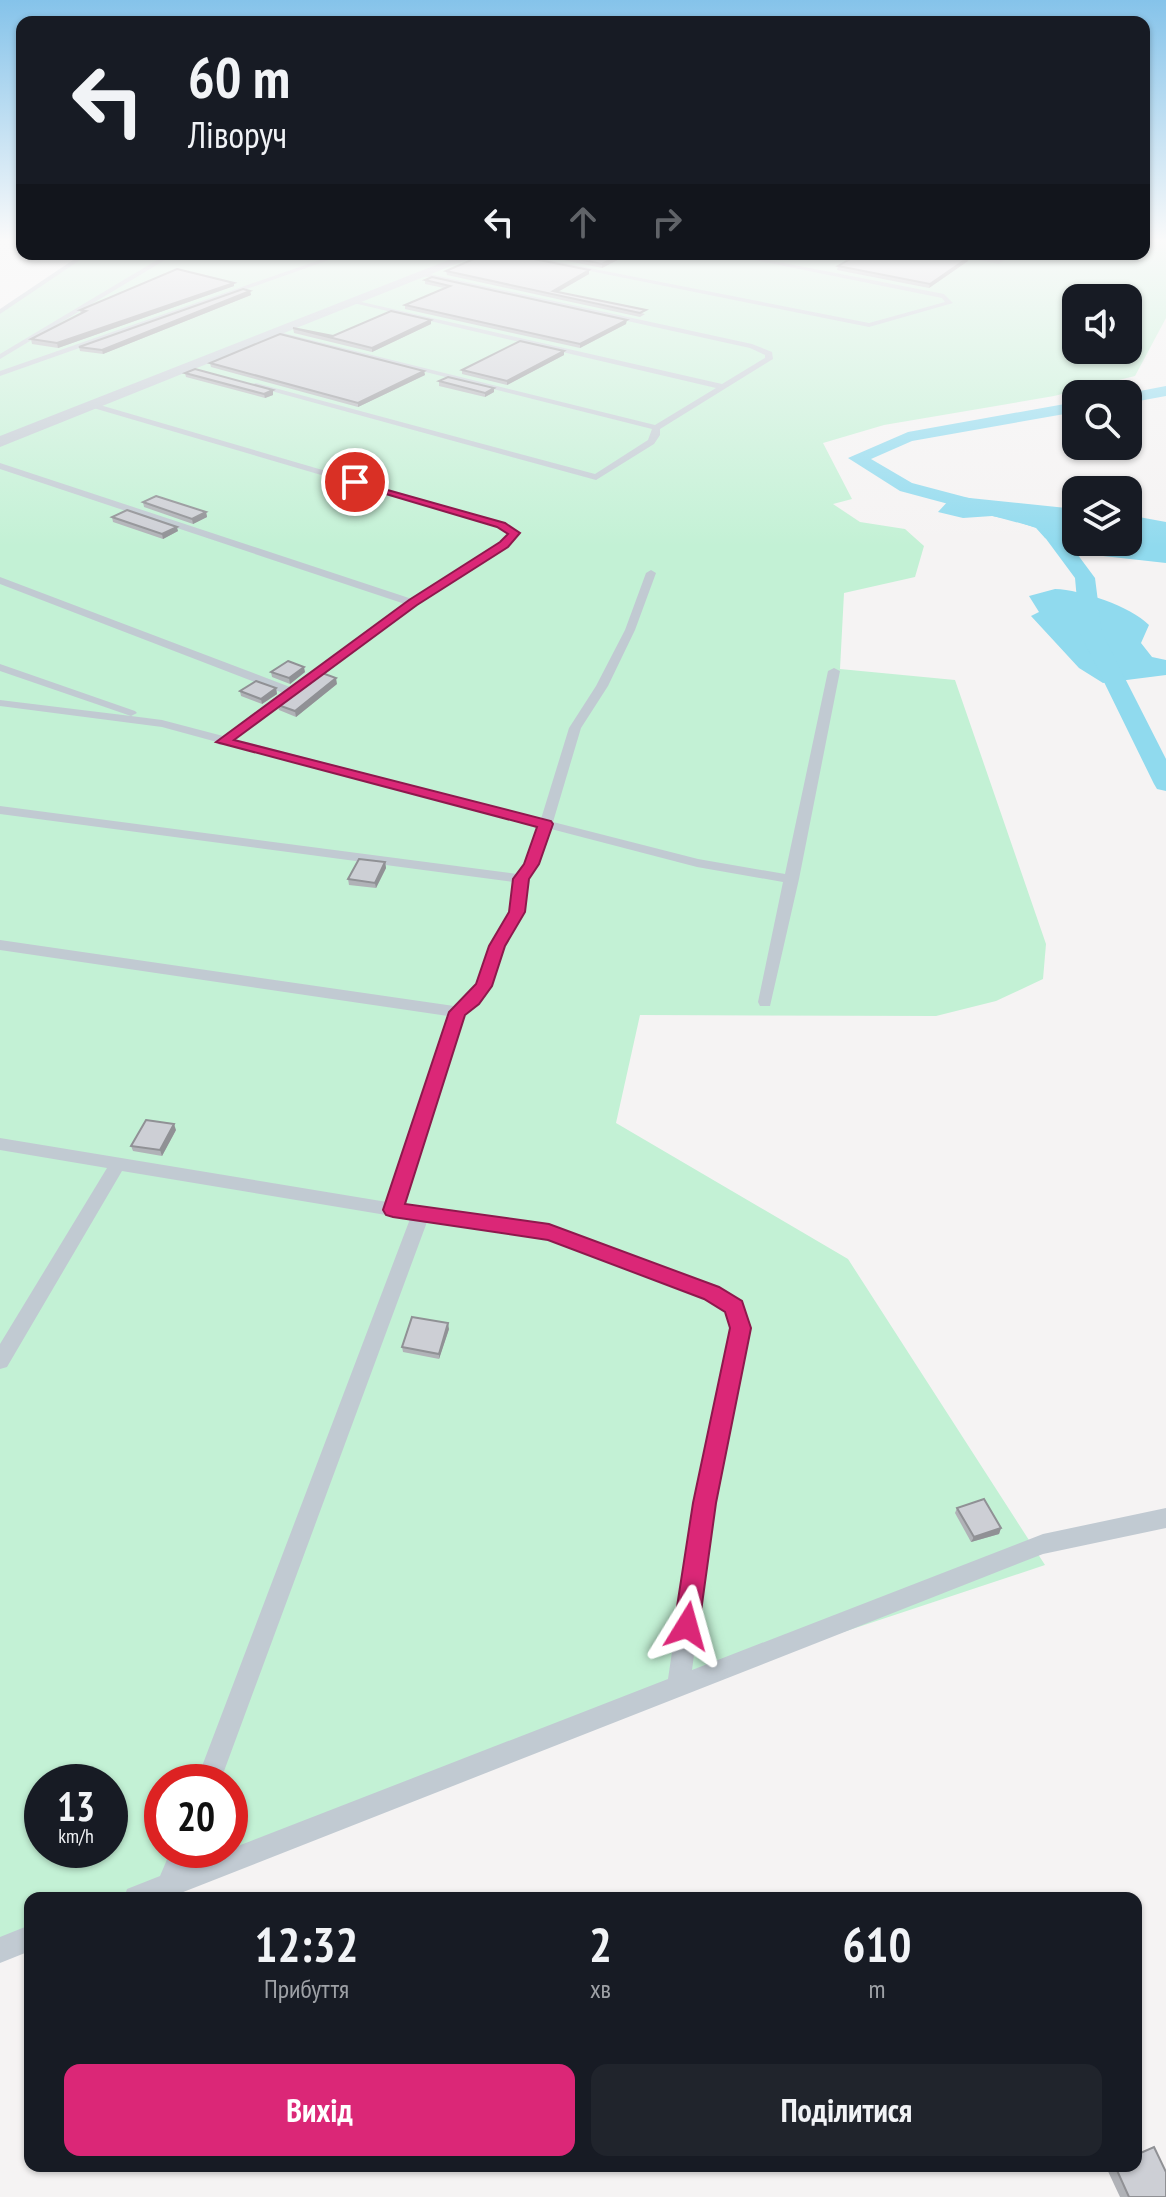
<!DOCTYPE html>
<html lang="uk">
<head>
<meta charset="utf-8">
<style>
	body { margin:0; font-family:"PT Sans Narrow",sans-serif; background:#20242c; color:#f1f3f6; height:100vh; display:flex; flex-direction:column; font-size:30px; white-space:nowrap }
	* { box-sizing:border-box; margin:0 }
	p { font-size:26px; color:#9ea1a6 }
	.icon { flex:none; width:44px; height:44px; fill:none; stroke:currentColor; stroke-width:2; stroke-linecap:round; stroke-linejoin:round }
	.map { position:relative; flex:1; overflow:hidden }
	.side { position:absolute; left:24px; top:1892px; width:1118px; height:280px; display:flex; flex-direction:column; background:#171b24; border-radius:16px; box-shadow:0 2px 6px #0004 }
	.side>* { flex:none }
	.guide { position:absolute; left:16px; top:16px; width:1134px; height:244px; border-radius:16px; box-shadow:0 2px 6px #0004; background:#171b24; color:#f1f3f6; overflow:hidden }
	.tools { position:absolute; left:1062px; top:284px; display:grid; gap:16px }
	.tools a { display:grid; place-items:center; width:80px; height:80px; border-radius:16px; background:#171b24; box-shadow:0 2px 6px #0004; font-size:40px }
	.speed { position:absolute; left:24px; top:1764px; display:flex; gap:16px; font-size:40px; font-weight:700; text-align:center }
	.speed>* { display:grid; place-content:center; width:104px; height:104px; border-radius:50%; background:#171b24; box-shadow:0 2px 6px #0004; line-height:1 }
	.speed small { font-size:20px; font-weight:400 }
	.speed .limit { border:12px solid #d22; background:#fff; color:#111 }
	.pin { position:absolute; display:grid; place-items:center; width:68px; height:68px; color:#fff; margin:-34px; border:4px solid #fff; border-radius:50%; box-shadow:0 2px 8px #0007 }
	.me { position:absolute; width:88px; margin:-44px; rotate:8deg; stroke-linejoin:round; filter:drop-shadow(0 0 6px #0008) }
	.turn { display:flex; align-items:center; gap:28px; height:168px; padding:0 40px; font-size:36px }
	.turn .icon { width:104px; height:104px; stroke-width:2.5 }
	.turn b { display:block; font-size:56px; line-height:68px }
	.lanes { display:flex; align-items:center; height:76px; padding:0 40px; background:#0003; justify-content:center; gap:40px; direction:ltr }
	.lanes .off { opacity:.35 }
	.eta { display:flex; justify-content:space-evenly; align-items:center; height:136px; text-align:center }
	.eta b { font-size:48px; font-weight:700; line-height:56px }
	.action { display:flex; gap:16px; margin-top:auto; padding:16px 40px }
	.action a { flex:1; height:92px; border-radius:16px; background:#db2777; color:#fff; font-size:32px; font-weight:700; line-height:92px; text-align:center }
	.action a+a { background:#20242c; color:#f1f3f6 }
	.map>svg:first-child { display:block }
</style>
</head>
<body>
<div class="map">
<svg width="1166" height="2197" viewBox="0 0 1166 2197">
	<rect width="100%" height="100%" fill="#f5f3f3"/>
	<path fill="#c3f1d5" fill-rule="evenodd" d="M 1144,239 L 1166,239 L 1166,318 L 1135,376 L 1054,396 L 884,425 L 823,443 L 852,499 L 833,504 L 860,522 L 905,529 L 924,546 L 915,577 L 844,593 L 840,669 L 955,680 L 1046,944 L 1043,979 L 996,1001 L 936,1016 L 640,1015 L 616,1123 L 848,1259 L 1045,1565 L 678,1687 L 136,1898 L 30,1898 L 30,1938 L 0,1950 L 0,311 L 84,254 L 1144,254 ZM 1076,298 L 1128,298 L 1128,350 L 1076,350 ZM 42,1782 L 110,1782 L 110,1850 L 42,1850 ZM 162,1782 L 230,1782 L 230,1850 L 162,1850 Z"/>
	<g fill="#90daee">
		<polygon points="960,497 1076,509 1076,542 1128,542 1128,515 1166,522 1166,563 1076,553 1045,538 1036,528 1012,520 992,516 963,518 938,512 950,499"/>
		<path d="M 1055,589 C 1082,590 1130,606 1149,625 L 1141,643 L 1152,657 L 1166,660 L 1166,675 L 1103,683 L 1079,668 L 1031,616 L 1039,612 L 1029,596 Z"/>
	</g>
	<g fill="none" stroke-linecap="round" stroke-linejoin="round">
		<g fill="#90daee" fill-rule="evenodd">
			<polygon points="1166,386 1166,396 1128,403 1128,394 1124,394"/>
			<polygon points="1076,402 1076,412 912,441 871,459 912,483 1052,520 1095,578 1102,633 1166,759 1166,791 1157,789 1154,784 1080,633 1075,578 1038,528 900,491 848,458 908,432"/>
		</g>
		<g fill="#c1cad2" fill-rule="evenodd">
			<polygon points="82,254 89,254 0,314 0,309"/>
			<polygon points="167,254 175,254 0,359 0,354"/>
			<polygon points="337,254 346,254 0,376 0,371"/>
			<polygon points="505,254 518,254 869,323 945,302 942,298 725,254 738,254 944,294 953,303 869,327"/>
			<polygon points="948,254 998,260 1007,254 1014,254 999,264"/>
			<polygon points="425,273 752,344 772,352 773,359 660,429 660,435 654,444 596,480 249,385 256,383 595,474 648,440 652,429 271,333 275,331 655,425 716,388 349,302 353,300 722,384 765,358 765,355 750,348 423,276"/>
			<polygon points="93,403 504,523 519,533 507,547 417,605 235,739 541,819 569,728 596,686 625,630 646,573 651,570 656,573 635,630 608,686 581,728 553,822 698,859 785,874 828,671 834,668 840,671 799,879 770,1006 760,1006 758,1002 783,882 697,867 551,829 538,864 528,879 524,912 504,946 491,986 464,1014 403,1204 549,1225 718,1288 740,1302 749,1328 714,1503 692,1670 1043,1534 1166,1508 1166,1528 1043,1554 168,1898 124,1898 127,1889 160,1876 171,1850 195,1850 189,1865 668,1679 694,1503 731,1328 726,1311 706,1298 548,1239 427,1222 220,1782 196,1782 410,1219 122,1171 7,1367 0,1369 0,1344 107,1168 0,1150 0,1138 387,1202 448,1016 0,950 0,940 454,1006 477,984 490,946 510,912 514,882 0,814 0,806 517,874 524,864 539,826 227,745 219,745 217,742 162,727 0,706 0,700 131,716 0,671 0,664 135,711 137,713 131,716 162,720 223,736 283,693 0,584 0,577 290,687 405,604 0,469 0,463 412,599 501,543 508,534 498,527 90,407"/>
			<polygon points="30,1925 30,1951 0,1963 0,1937"/>
		</g>
		<polygon fill="#c1cad2" fill-rule="evenodd" points="464,254 481,254 0,447 0,436"/>
	</g>
	<g fill="#b0b2b7">
		<polygon points="534,254 629,254 602,268"/>
		<polygon points="686,254 727,254 727,257 721,260"/>
		<polygon points="968,261 929,288 837,270 838,266"/>
		<polygon points="589,270 589,274 558,292 645,314 640,317 447,275 446,271"/>
		<polygon points="425,280 626,324 580,348 405,309 405,305 444,288 425,284"/>
		<polygon points="234,283 234,286 58,348 32,344 31,339 81,314 80,310"/>
		<polygon points="250,291 251,295 103,354 80,351 79,347"/>
		<polygon points="431,324 372,352 294,333 293,328 333,336"/>
		<polygon points="564,351 564,355 507,385 462,374 462,370"/>
		<polygon points="210,363 424,371 425,375 358,407 211,367"/>
		<polygon points="185,373 273,395 265,398 186,377"/>
		<polygon points="439,381 494,392 485,397 439,386"/>
		<polygon points="143,502 206,512 207,517 193,524 144,507"/>
		<polygon points="112,517 178,531 163,539 113,522"/>
		<polygon points="271,672 305,672 290,684 272,677"/>
		<polygon points="337,684 296,717 279,710 278,705"/>
		<polygon points="276,688 277,694 262,704 241,696 240,691"/>
		<polygon points="385,862 386,868 376,888 349,885 348,879"/>
		<polygon points="176,1130 162,1156 133,1151 131,1146"/>
		<polygon points="449,1329 439,1359 403,1352 402,1347"/>
		<polygon points="957,1508 1001,1528 999,1534 971,1542 955,1513"/>
		<polygon points="1109,2166 1136,2166 1166,2197 1120,2197 1106,2167"/>
	</g>
	<g fill="#909195">
		<polygon points="621,254 629,254 602,268 602,264"/>
		<polygon points="969,257 968,261 929,288 930,284"/>
		<polygon points="589,270 589,274 554,294 553,291"/>
		<polygon points="234,283 234,286 58,348 57,343"/>
		<polygon points="250,291 251,295 103,354 102,350"/>
		<polygon points="431,320 431,324 372,352 372,348"/>
		<polygon points="627,320 626,324 580,348 580,344"/>
		<polygon points="564,351 564,355 507,385 507,381"/>
		<polygon points="424,371 425,375 358,407 358,403"/>
		<polygon points="494,388 494,392 485,397 485,393"/>
		<polygon points="273,390 273,395 265,398 264,394"/>
		<polygon points="206,512 207,517 193,524 192,519"/>
		<polygon points="177,527 178,531 163,539 162,534"/>
		<polygon points="304,667 305,672 290,684 289,678"/>
		<polygon points="336,678 337,684 296,717 295,711"/>
		<polygon points="276,688 277,694 262,704 261,699"/>
		<polygon points="385,862 386,868 376,888 375,883"/>
		<polygon points="174,1124 176,1130 162,1156 160,1150"/>
		<polygon points="448,1323 449,1329 439,1359 439,1354"/>
		<polygon points="1001,1528 999,1534 971,1542 974,1537"/>
	</g>
	<g fill="#cdcfd5" stroke="#909195" stroke-width="2">
		<polygon points="485,254 509,254 589,270 553,291 646,310 640,313 446,271"/>
		<polygon points="553,254 621,254 602,264"/>
		<polygon points="708,254 726,254 721,256"/>
		<polygon points="859,254 952,254 969,257 930,284 838,266"/>
		<polygon points="177,269 234,283 57,343 31,339 86,311 80,310"/>
		<polygon points="432,277 627,320 580,344 405,305 450,286 425,280"/>
		<polygon points="243,289 250,291 102,350 79,347"/>
		<polygon points="391,311 431,320 372,348 293,328 333,336"/>
		<polygon points="280,334 424,371 358,403 210,363"/>
		<polygon points="520,341 564,351 507,381 462,370"/>
		<polygon points="195,369 273,390 264,394 185,373"/>
		<polygon points="448,377 494,388 485,393 439,381"/>
		<polygon points="156,496 206,512 192,519 143,502"/>
		<polygon points="127,510 177,527 162,534 112,517"/>
		<polygon points="288,661 304,667 289,678 271,672"/>
		<polygon points="322,673 336,678 295,711 278,705"/>
		<polygon points="256,681 276,688 261,699 240,691"/>
		<polygon points="359,859 385,862 375,883 348,879"/>
		<polygon points="146,1120 174,1124 160,1150 131,1146"/>
		<polygon points="412,1317 448,1323 439,1354 402,1347"/>
		<polygon points="984,1499 1001,1528 974,1537 957,1508"/>
		<polygon points="1154,2147 1166,2172 1166,2197 1129,2197 1115,2166 1136,2166 1136,2155"/>
	</g>
	<linearGradient id="sky" x2="0" y2="1"><stop stop-color="#85c3ea"/><stop offset="0.44" stop-color="#fafafa"/><stop offset="1" stop-color="#fafafa" stop-opacity="0"/></linearGradient>
	<rect width="1166" height="547" fill="url(#sky)"/>
	<polygon fill="#db2777" stroke="#8e194d" stroke-width="2" points="352,480 505,523 520,533 508,547 417,605 234,740 551,821 553,824 539,864 529,879 525,912 505,946 492,986 479,1004 465,1015 405,1204 549,1224 719,1287 742,1301 751,1328 716,1503 699,1626 695,1634 687,1638 678,1634 674,1626 693,1503 730,1328 725,1312 704,1299 548,1240 393,1217 386,1215 383,1210 449,1012 476,984 489,946 509,912 513,879 524,864 537,827 216,742 409,600 500,542 508,534 497,527 352,484"/>
</svg>
<div class="tools">
<a><svg class="icon" aria-label="sound" viewBox="0 0 24 24"><path d="M4 9h4l5-4v14l-5-4H4zM17 9q2 3 0 6"/></svg></a>
<a><svg class="icon" aria-label="search" viewBox="0 0 24 24"><circle cx="10" cy="10" r="6"/><path d="M15 15l6 6"/></svg></a>
<a><svg class="icon" aria-label="layers" viewBox="0 0 24 24"><path d="M12 4l9 5-9 5-9-5zM3 14l9 5 9-5"/></svg></a>
</div>
<div class="speed"><div>13<small>km/h</small></div><div class="limit">20</div></div>
<div class="pin" style="left:355px;top:482px;background:#d93025"><svg class="icon" aria-label="arrive" viewBox="0 0 24 24"><path d="M6 21V4h12l-3 4 3 4H6"/></svg></div>
<svg class="me" style="left:687px;top:1626px" viewBox="-20 -20 40 40"><path d="M0-17L14 15 0 8-14 15z" fill="#db2777" stroke="#fff" stroke-width="4"/></svg>
<div class="guide">
<div class="turn"><svg class="icon" aria-label="left" viewBox="0 0 24 24"><path d="M17 20v-9H6M10 6l-5 5 5 5"/></svg><div><b>60 m</b>Ліворуч</div></div>
<div class="lanes"><svg class="icon" aria-label="left" viewBox="0 0 24 24"><path d="M17 20v-9H6M10 6l-5 5 5 5"/></svg><svg class="icon off" aria-label="ahead" viewBox="0 0 24 24"><path d="M12 20V5M6 11l6-6 6 6"/></svg><svg class="icon off" aria-label="right" viewBox="0 0 24 24"><path d="M7 20v-9h11M14 6l5 5-5 5"/></svg></div>
</div>
<section class="side">
<div class="eta">
<div><b>12:32</b><p>Прибуття</p></div>
<div><b>2</b><p>хв</p></div>
<div><b>610</b><p>m</p></div>
</div>
<div class="action"><a>Вихід</a><a>Поділитися</a></div>
</section>
</div>
</body>
</html>
